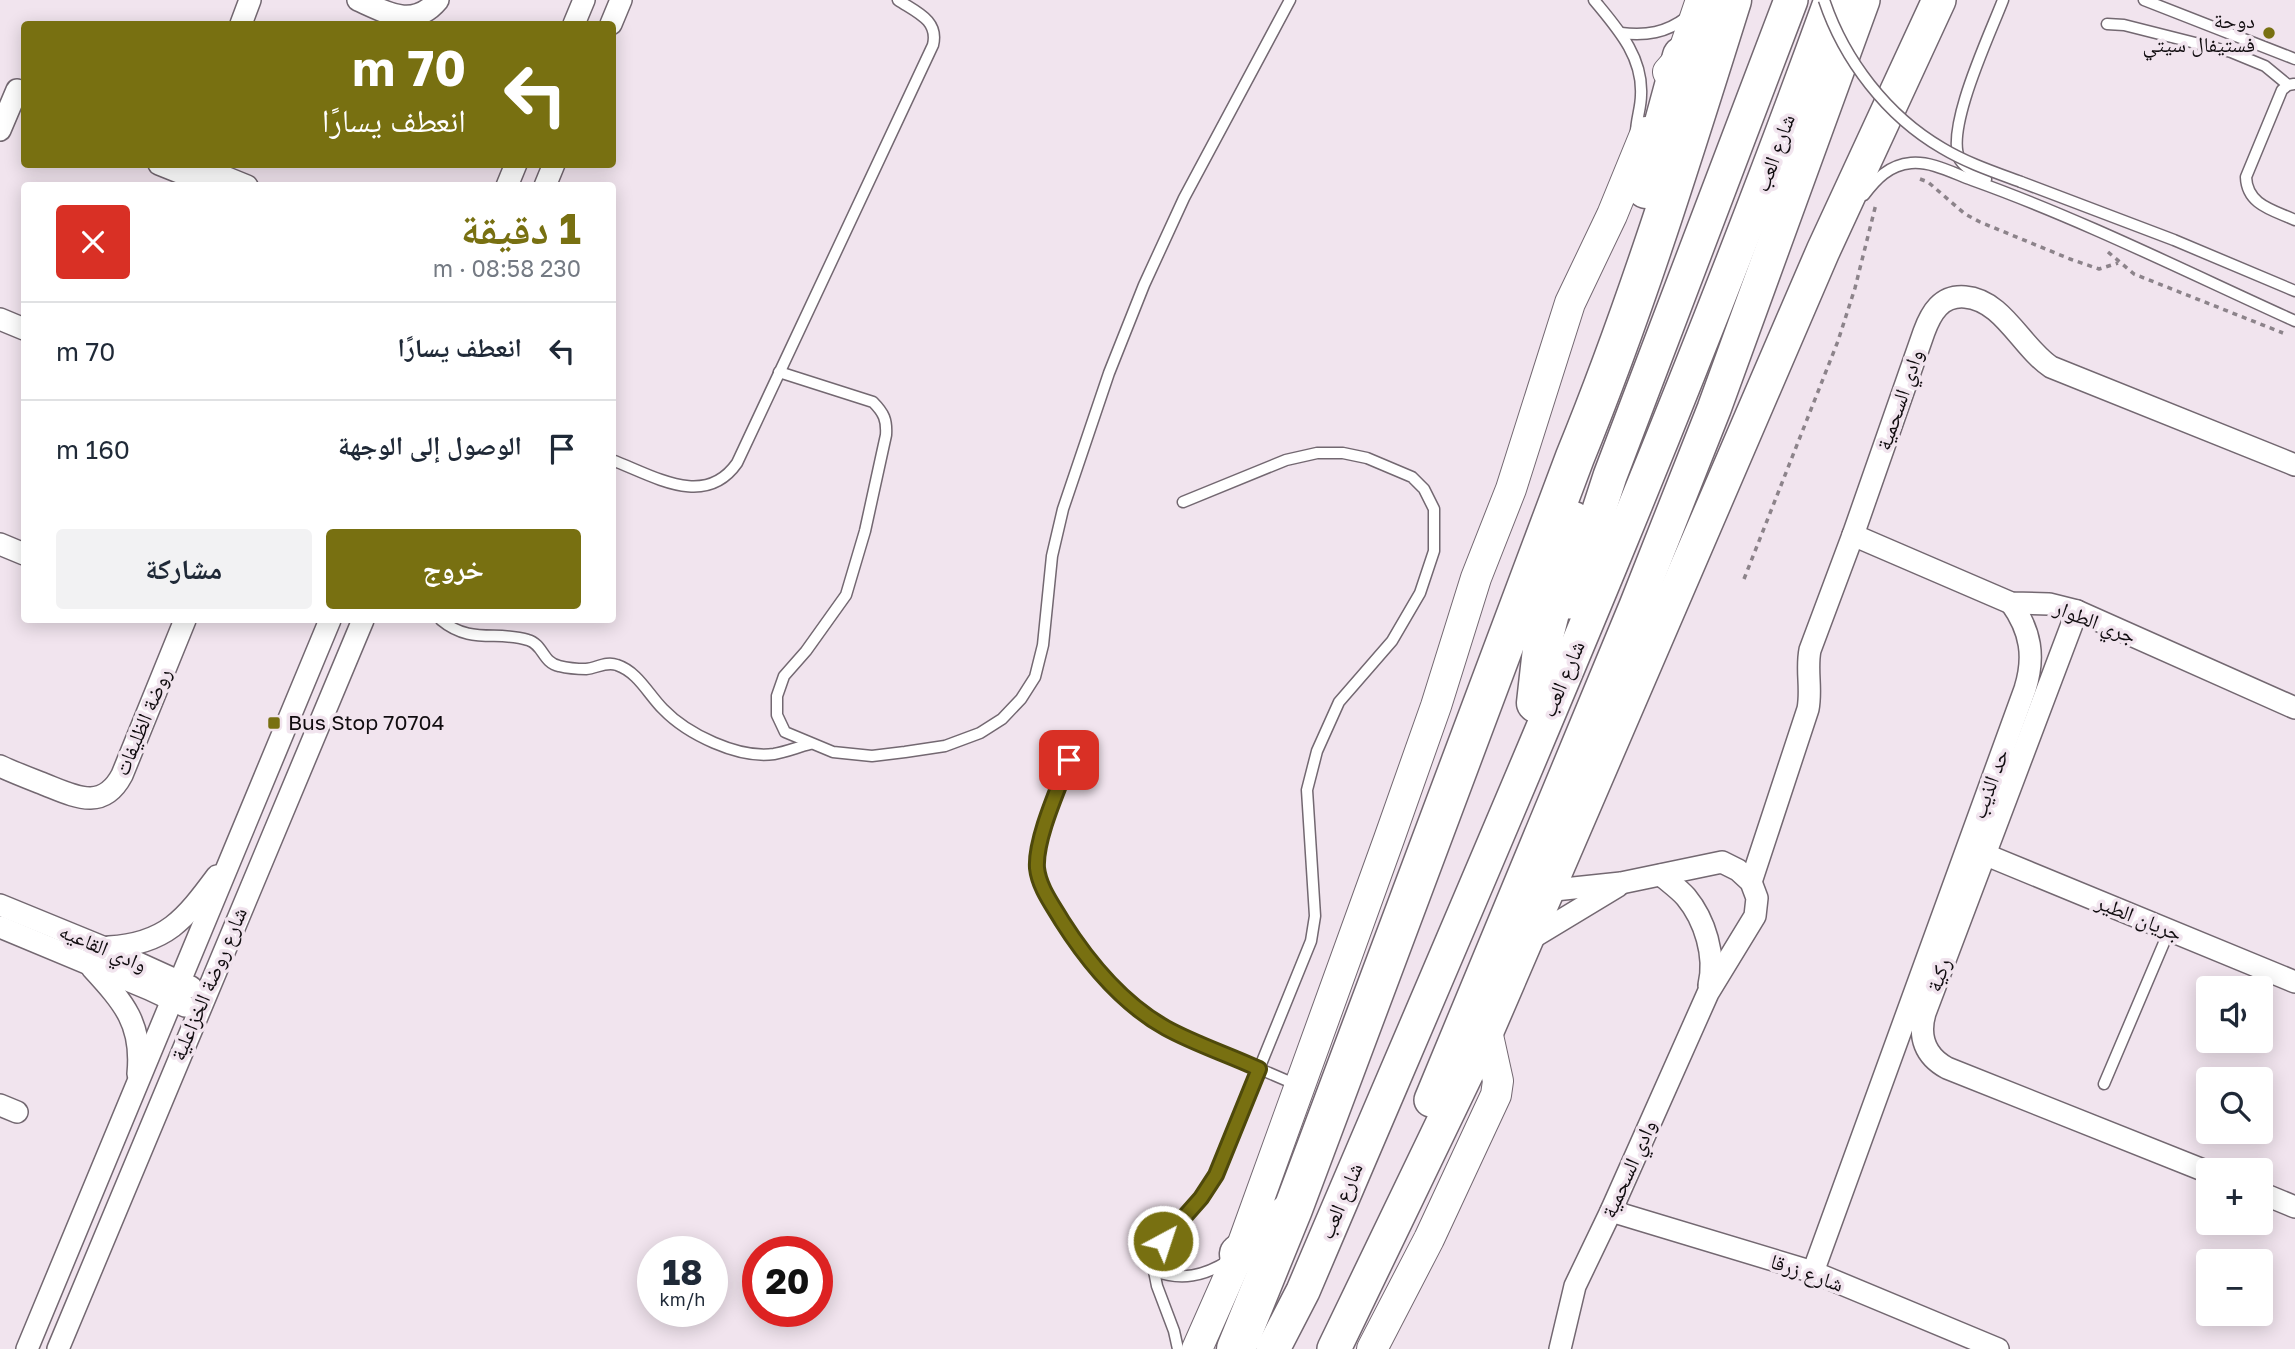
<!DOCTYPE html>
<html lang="ar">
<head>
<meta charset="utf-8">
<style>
	body { margin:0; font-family:"Golos Text","Noto Naskh Arabic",sans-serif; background:#f2f2f3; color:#1f2937; direction:rtl; height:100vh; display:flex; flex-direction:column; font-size:26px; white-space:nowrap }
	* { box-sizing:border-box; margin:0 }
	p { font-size:23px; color:#747a83 }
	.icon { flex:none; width:38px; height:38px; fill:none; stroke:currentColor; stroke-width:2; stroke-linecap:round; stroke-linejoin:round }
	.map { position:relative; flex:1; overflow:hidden; direction:ltr }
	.panel { position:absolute; left:21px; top:182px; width:595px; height:441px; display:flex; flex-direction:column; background:#fff; border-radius:7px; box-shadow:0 4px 18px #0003; direction:rtl }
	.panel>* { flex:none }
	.hud { position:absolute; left:21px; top:21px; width:595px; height:147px; border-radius:7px; box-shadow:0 4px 18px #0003; direction:rtl; background:#787011; color:#fff; overflow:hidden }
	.buttons { position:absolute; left:2196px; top:976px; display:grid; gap:14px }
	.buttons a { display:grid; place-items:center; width:77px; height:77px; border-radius:7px; background:#fff; box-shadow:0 4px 18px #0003; font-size:35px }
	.speed { position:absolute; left:637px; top:1236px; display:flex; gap:14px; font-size:35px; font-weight:700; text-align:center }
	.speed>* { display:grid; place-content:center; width:91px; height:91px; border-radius:50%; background:#fff; box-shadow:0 4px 18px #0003; line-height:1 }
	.speed small { font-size:18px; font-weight:400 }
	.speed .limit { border:10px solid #d22; background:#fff; color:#111 }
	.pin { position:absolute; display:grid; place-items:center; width:60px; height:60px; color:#fff; margin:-30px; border-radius:14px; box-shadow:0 4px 10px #0006 }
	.me { position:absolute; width:77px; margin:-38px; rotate:40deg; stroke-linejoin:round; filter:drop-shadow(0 0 5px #0008) }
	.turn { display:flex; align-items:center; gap:24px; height:147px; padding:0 35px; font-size:32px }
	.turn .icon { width:91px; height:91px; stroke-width:2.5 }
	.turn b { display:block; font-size:49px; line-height:60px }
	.round { display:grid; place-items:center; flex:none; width:74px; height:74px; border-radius:7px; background:#f2f2f3 }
	.headline { display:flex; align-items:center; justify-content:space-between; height:119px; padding:0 35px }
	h1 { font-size:42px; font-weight:700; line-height:52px; color:#787011 }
	.action { display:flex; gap:14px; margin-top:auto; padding:14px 35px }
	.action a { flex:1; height:80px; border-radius:7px; background:#787011; color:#fff; font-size:28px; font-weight:700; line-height:80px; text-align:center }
	.action a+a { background:#f2f2f3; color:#1f2937 }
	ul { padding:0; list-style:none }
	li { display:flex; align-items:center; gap:21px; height:98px; padding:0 35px; border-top:2px solid #e0e1e3 }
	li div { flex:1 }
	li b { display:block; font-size:26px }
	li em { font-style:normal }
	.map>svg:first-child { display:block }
</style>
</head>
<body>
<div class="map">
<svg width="2295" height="1349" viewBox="0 0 2295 1349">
	<rect width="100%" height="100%" fill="#f1e4ee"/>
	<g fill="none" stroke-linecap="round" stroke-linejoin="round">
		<g stroke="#736871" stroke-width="13">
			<g id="lane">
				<path d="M 1594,0 C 1617,28 1643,56 1641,95 C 1641,108 1636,120 1636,133"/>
				<polyline points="2144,0 2295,59"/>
				<polyline points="2107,24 2124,25 2231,52 2265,66 2288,85"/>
				<path d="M 1621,33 C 1646,36 1666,33 1687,17"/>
				<path d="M 2294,84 L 2288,85 L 2282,90 L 2246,177 C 2247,205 2273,210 2295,220"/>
				<path d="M 1986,179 C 1977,174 1966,169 1960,160 C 1944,130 1991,32 2003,0"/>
				<polyline points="2021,182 2174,240 2295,291"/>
				<path d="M 1864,195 C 1876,179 1889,165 1911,163 C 1931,161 1953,173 1972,180 C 2081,219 2189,273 2295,321"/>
				<path d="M 779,372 L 873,402 C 884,413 887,420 886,435 L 865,531 L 846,595 L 806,651 L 784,676 L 777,696 L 777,715 L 785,732 L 833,752 L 872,756 L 905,752 L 945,746 L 980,733 L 1002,719 L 1021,699 L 1035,677 L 1043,645 L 1052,556 L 1063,509 L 1109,373 L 1144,285 L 1184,198 L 1290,0"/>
				<path d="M 612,460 C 654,476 705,509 737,463 L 933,45 C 939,20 916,12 898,0"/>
				<path d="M 441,620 C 471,645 497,630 528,640 C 543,644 543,663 559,666 C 567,668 577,669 586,669 C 597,668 606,661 617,665 C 638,672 648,694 663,709 C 687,734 738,759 774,754 C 786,752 798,747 810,744"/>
				<path d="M 1069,760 C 1059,787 1035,840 1038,868 C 1039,887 1050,902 1060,917 C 1088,962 1122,1001 1167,1029 L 1297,1085"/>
				<polyline points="2104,1084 2169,931"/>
				<path d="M 1154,1271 C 1182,1281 1204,1276 1228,1261"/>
				<polyline points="1178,1349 1174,1331 1157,1286 1154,1271 1155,1261 1169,1232 1201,1198 1216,1175 1311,941 1315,916 1307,790 1317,751 1339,702 1392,641 1420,593 1434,551 1434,509 1424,489 1412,477 1367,458 1343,453 1317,453 1286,460 1183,502"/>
			</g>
		</g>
		<g stroke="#736871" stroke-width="24">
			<g id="street">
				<path d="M 358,0 C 387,13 414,29 438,0"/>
				<polyline points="241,24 250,0"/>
				<polyline points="574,24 584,0"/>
				<polyline points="611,24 621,0"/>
				<polyline points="0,130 17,90"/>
				<polyline points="159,164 209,184"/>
				<polyline points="193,164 247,186"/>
				<polyline points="507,186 516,164"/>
				<polyline points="545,186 554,164"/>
				<polyline points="0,319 24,329"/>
				<polyline points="1853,535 2011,603 2049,604 2077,611 2295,708"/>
				<polyline points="0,544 24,554"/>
				<path d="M 2077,611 L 1925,1013 C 1918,1037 1925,1056 1947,1068 L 2208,1172"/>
				<path d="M 0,766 C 15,773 31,779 46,785 C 76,797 103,811 122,775 L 185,620"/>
				<polyline points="1984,854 2295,982"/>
				<path d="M 1661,875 C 1669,882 1679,889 1686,897 C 1705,920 1716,956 1709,985"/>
				<path d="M 1751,882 L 1808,709 C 1812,689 1806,670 1810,650 L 1853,535 L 1924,332 C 1931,313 1941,295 1965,297 C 2003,300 2021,347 2051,367 L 2295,465"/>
				<polyline points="1545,891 1621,883 1722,862 1738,870 1751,882 1757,898 1755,916 1708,993 1611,1211 1575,1286 1560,1349"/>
				<polyline points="0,905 105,948 191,987"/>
				<polyline points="0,927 149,989 185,1006"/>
				<polyline points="1527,941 1618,886"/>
				<path d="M 109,947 C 166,944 185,919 217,876"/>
				<path d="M 92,968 C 124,1003 143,1024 138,1074"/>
				<polyline points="0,1105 17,1112"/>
				<polyline points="2261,1193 2295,1207"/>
				<polyline points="1611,1211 1813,1272 1998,1349"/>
				<path d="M 1813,1272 L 2025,689 C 2035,657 2031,631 2011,603"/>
				<polyline points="27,1349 330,620"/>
				<polyline points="58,1349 363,620"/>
			</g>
		</g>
		<g stroke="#736871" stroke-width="32">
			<g id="secondary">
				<polyline points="1668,72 1682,56 1701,0"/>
				<polyline points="1197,1349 1239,1254 1389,839 1436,706 1476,578 1511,489 1570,303 1612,215 1646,132"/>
				<polyline points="1372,1349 1429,1239 1496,1095 1498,1081 1487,1031"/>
			</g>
		</g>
		<g stroke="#736871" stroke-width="36">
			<g id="primary">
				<polyline points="1569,602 1610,476 1791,0"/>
				<polyline points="1431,1100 1636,606 1714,409 1863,0"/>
				<path d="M 1273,1349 L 1303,1291 C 1485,863 1673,437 1831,0"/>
				<polyline points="1334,1349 1487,1031 1823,251 1939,0"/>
			</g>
		</g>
		<g stroke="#736871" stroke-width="41">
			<g id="highway">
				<polyline points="1646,189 1682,56"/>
				<polyline points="1536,703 1543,640 1573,521"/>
				<polyline points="1239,1254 1289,1213"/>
				<path d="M 1236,1349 L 1293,1209 L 1575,457 C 1636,308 1684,153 1732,0"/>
			</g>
		</g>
		<g stroke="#8c838a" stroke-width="3.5" stroke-dasharray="5 5" stroke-linecap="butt">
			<polyline points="1920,179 1928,182 1965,214 1980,222 2070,259 2099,269 2118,263"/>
			<polyline points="2108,252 2134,274 2283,333"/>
			<polyline points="1744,579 1838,341 1855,288 1876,204"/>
		</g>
		<use href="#lane" stroke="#fff" stroke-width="10"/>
		<use href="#street" stroke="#fff" stroke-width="21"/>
		<use href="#secondary" stroke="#fff" stroke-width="30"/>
		<use href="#primary" stroke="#fff" stroke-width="33"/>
		<use href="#highway" stroke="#fff" stroke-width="38"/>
		<g stroke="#736871" stroke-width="13" stroke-linecap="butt">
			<path id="lane-bridge" d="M 1824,0 C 1844,60 1887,116 1942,148 C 1967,163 1994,172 2021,182"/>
		</g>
		<use href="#lane-bridge" stroke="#fff" stroke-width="10"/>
	</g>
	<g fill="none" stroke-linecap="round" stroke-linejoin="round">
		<g stroke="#4e490b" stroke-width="18">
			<path id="route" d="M 1069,760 C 1059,787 1035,839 1037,868 C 1039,887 1052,904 1062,921 C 1088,962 1123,1004 1166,1028 C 1195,1044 1229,1055 1259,1069 L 1216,1175 L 1201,1198 L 1163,1241"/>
		</g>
		<use href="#route" stroke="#787011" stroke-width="12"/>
	</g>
	<g fill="#787011" stroke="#f1e4ee" stroke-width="2.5">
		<circle cx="2269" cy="33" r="7"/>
		<rect x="267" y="716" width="14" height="14" rx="3.5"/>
	</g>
	<g text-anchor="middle" stroke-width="7" stroke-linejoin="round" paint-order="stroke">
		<g font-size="21" fill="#100c0f" stroke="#f1e4ee" text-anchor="end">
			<text x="2255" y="28">دوحة<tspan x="2255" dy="24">فستيفال سيتي</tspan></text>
			<text x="288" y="730" text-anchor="start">Bus Stop 70704</text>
		</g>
		<g font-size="21" fill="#100c0f" stroke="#f1e4ee">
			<text transform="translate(1775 153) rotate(-70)" y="7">شارع العب</text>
			<text transform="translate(1900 400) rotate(-71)" y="7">وادي السحمية</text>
			<text transform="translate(2095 622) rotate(21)" y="7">جري الطوار</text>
			<text transform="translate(1563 679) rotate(-67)" y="7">شارع العب</text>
			<text transform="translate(143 722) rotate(-67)" y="7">روضة الظليفات</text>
			<text transform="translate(1990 784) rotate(-70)" y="7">حد الذيب</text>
			<text transform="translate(2139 918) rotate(22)" y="7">جريان الطير</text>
			<text transform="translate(103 948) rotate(23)" y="7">وادي القاعيه</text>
			<text transform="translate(1939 975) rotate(-70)" y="7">ركية</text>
			<text transform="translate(209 984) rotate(-67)" y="7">شارع روضة الخزاعلية</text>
			<text transform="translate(1629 1169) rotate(-66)" y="7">وادي السحمية</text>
			<text transform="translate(1341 1201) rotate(-67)" y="7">شارع العب</text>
			<text transform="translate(1807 1273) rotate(19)" y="7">شارع زرقا</text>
		</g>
	</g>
</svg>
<div class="buttons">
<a><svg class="icon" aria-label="sound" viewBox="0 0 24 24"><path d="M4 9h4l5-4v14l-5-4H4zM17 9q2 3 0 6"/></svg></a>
<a><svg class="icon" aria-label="search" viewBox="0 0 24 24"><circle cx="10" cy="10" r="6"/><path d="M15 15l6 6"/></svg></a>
<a>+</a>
<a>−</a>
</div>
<div class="speed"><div>18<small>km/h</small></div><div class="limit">20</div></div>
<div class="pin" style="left:1069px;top:760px;background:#d93025"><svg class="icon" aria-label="arrive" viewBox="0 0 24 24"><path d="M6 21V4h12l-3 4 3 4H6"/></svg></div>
<svg class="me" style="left:1163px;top:1241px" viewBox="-20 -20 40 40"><circle r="17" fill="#787011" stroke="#fff" stroke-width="3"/><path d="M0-11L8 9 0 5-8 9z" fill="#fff"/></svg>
<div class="hud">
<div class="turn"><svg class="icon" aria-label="left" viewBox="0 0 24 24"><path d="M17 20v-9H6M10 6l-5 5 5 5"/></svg><div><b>70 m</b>انعطف يسارًا</div></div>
</div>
<section class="panel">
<div class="headline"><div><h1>1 دقيقة</h1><p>230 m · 08:58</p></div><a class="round" style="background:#d93025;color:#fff"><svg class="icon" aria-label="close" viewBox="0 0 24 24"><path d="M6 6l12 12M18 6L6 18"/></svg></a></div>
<ul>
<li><svg class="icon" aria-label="left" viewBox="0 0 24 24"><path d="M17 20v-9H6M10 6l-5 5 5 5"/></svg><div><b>انعطف يسارًا</b></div><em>70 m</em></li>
<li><svg class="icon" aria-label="arrive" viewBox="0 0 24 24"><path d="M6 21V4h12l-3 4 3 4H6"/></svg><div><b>الوصول إلى الوجهة</b></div><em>160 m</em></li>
</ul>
<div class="action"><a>خروج</a><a>مشاركة</a></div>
</section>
</div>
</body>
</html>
